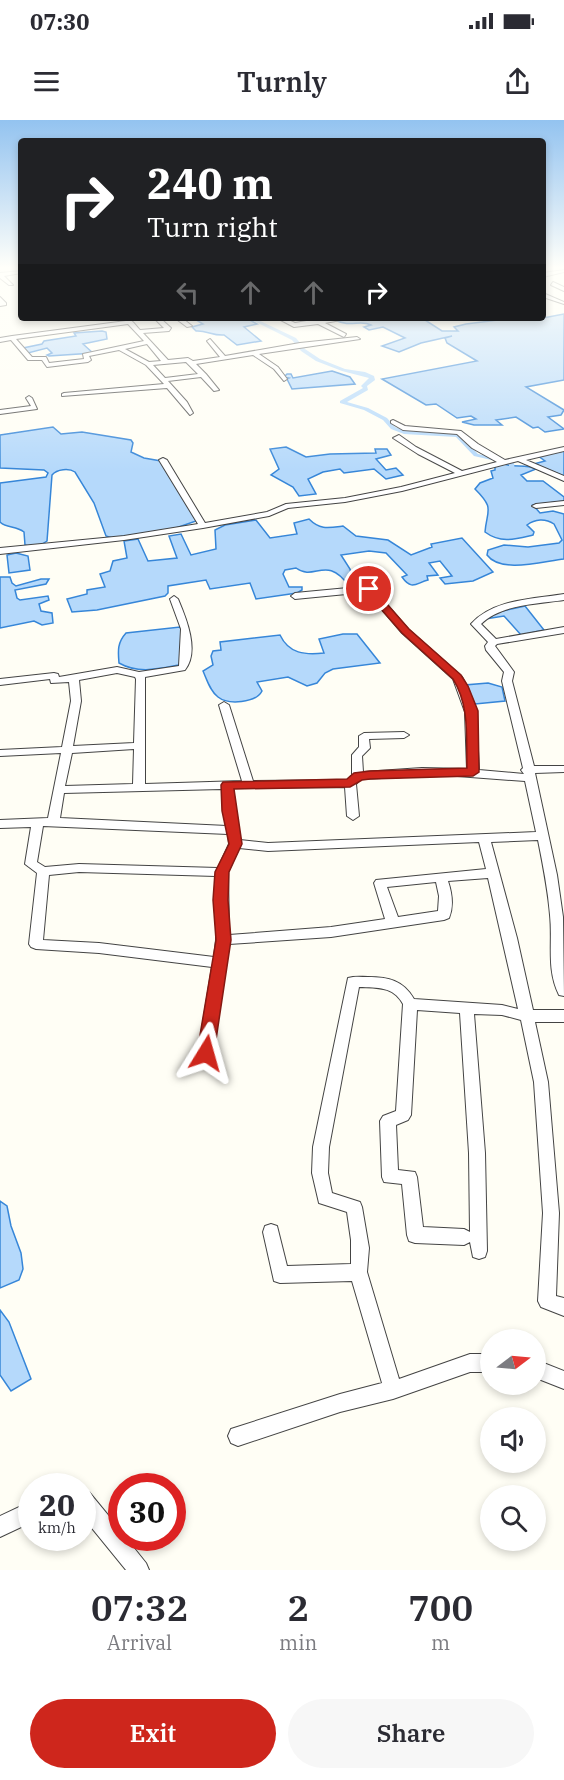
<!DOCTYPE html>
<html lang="en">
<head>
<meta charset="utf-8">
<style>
	body { margin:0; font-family:"IBM Plex Serif",serif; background:#f7f7f7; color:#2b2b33; height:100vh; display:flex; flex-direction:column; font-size:22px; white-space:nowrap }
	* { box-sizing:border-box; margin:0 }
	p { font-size:20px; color:#7c7c81 }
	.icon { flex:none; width:33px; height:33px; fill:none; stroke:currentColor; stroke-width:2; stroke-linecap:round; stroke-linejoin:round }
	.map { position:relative; height:1450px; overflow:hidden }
	.panel { display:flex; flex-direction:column; background:#fff; flex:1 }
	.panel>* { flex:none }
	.top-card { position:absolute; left:18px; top:18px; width:528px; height:183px; border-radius:6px; box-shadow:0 3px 9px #0003; background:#202124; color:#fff; overflow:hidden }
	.needle { width:39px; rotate:74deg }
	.controls { position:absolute; left:480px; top:1209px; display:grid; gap:12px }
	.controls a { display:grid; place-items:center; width:66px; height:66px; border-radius:50%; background:#fff; box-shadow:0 3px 9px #0003; font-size:30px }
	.speed { position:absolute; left:18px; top:1353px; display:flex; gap:12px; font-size:30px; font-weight:700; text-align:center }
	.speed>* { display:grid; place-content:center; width:78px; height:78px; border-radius:50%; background:#fff; box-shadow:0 3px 9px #0003; line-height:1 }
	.speed small { font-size:15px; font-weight:400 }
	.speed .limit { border:9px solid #d22; background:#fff; color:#111 }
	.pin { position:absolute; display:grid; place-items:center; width:51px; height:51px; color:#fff; margin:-26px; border:3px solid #fff; border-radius:50%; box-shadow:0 2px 6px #0007 }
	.me { position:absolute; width:66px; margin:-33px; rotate:8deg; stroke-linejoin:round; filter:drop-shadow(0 0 4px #0008) }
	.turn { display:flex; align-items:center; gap:21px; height:126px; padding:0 30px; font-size:27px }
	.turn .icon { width:78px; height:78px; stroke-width:2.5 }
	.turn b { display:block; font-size:42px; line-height:51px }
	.lanes { display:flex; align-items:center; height:57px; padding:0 30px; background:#0003; justify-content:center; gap:30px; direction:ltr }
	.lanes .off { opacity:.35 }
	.eta { display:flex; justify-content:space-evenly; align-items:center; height:102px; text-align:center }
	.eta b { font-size:36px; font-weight:600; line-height:42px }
	.primary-button { display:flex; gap:12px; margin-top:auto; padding:12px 30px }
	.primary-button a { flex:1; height:69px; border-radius:36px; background:#ce261c; color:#fff; font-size:24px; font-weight:600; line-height:69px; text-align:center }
	.primary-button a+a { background:#f7f7f7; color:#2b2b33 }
	.status { display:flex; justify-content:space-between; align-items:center; height:42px; padding:0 30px; background:#fff; direction:ltr }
	.status svg { height:16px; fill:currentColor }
	header { display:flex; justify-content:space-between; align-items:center; height:78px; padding:0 30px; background:#fff; font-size:27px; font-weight:600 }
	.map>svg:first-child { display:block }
</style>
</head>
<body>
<div class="status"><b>07:30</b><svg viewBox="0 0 49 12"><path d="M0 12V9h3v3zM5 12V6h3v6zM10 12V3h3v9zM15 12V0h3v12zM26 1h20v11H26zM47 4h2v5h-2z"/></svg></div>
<header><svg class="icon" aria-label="menu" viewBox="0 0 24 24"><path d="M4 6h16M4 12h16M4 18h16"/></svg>Turnly<svg class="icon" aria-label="share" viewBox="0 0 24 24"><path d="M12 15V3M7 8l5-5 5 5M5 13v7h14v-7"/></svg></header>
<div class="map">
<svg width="564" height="1450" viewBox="0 0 564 1450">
	<rect width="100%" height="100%" fill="#fffef5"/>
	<g fill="#b5d9fb" stroke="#3686d8" stroke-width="1.5">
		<path d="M 564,194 L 564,260 L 526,267 L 564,290 L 561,295 L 548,297 L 564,309 L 545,312 L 538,307 L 533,308 L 516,297 L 496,300 L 502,305 L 474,305 L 462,302 L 476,299 L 471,296 L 457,298 L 436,284 L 426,285 L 382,259 L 477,241 L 447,223 L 445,218 L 452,216 L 421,223 L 399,232 L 382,226 L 405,218 L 383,207 L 369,210 L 364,207 L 371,205 C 360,199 351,208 335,200 L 422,198 L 442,211 L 458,211 L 454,207 L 466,204 L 514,198 L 543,198 Z"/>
		<path d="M 193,198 L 246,198 L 257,204 L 244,207 L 261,221 L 237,225 L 224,215 C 213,216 206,210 196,211 L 192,207 L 203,204 Z"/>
		<polygon points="102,211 106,212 107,219 83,224 93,233 49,236 47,235 52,233 47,228 28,233 23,228 42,224 44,221 76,216 74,213"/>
		<polygon points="332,251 350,257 355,264 292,269 287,259 289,258 284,257 287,254 291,254 293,258"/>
		<path d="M 53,307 L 61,314 L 82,312 L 131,320 L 133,323 L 131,332 L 144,338 L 161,341 L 196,398 L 196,401 L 173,409 L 112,418 L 106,416 L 94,383 L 75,352 C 69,348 57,349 52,355 L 47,421 C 40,426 33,428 25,425 L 24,412 C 16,406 6,408 0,402 L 0,363 L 46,357 L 48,353 L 44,350 L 0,348 L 0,315 Z"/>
		<polygon points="286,327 306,337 330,334 376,333 375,329 387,329 391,335 376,339 386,350 396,348 403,355 386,359 374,349 344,353 340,349 323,352 308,359 316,374 299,376 293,367 271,355 279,349 270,329"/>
		<polygon points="564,331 564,356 534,344 545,341 538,336"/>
		<path d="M 504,344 C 515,348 525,344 536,349 L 521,355 L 527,361 L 543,361 L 564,377 L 564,381 L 533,385 L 540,393 L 553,391 L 564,394 L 564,439 C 544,441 501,454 487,435 L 488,430 L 504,425 L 528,427 L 559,423 L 562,420 L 554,404 C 545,398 535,399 527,405 L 534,412 L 533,415 C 516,419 501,424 485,412 C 487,389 495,389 475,369 L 480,363 L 493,358 L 491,351 L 495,350 L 495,346 Z"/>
		<path d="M 309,399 C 320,410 328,408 343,406 L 356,416 L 388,420 L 411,435 L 432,427 L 431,424 L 462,418 L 493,452 L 473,461 L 445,464 L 440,458 L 452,456 L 440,441 L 429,443 L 438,455 L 427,456 L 428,460 C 416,463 412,471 402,457 L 407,455 L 386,433 L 369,431 L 341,435 L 350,449 L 354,465 L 349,466 C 326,434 315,462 296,448 L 285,450 L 283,454 L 289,467 L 302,467 L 302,470 L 297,473 L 256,479 L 250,463 L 210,469 L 206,460 L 168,466 L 168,473 L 165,476 L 97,490 L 72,492 L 67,479 L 87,474 L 87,470 L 105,467 L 100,454 L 110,451 L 113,441 L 127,438 L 124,421 L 138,419 L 148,441 L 177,438 L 169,416 L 181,414 L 191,435 L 216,429 L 215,410 L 225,405 L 256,400 L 270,418 L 297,414 L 294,403 Z"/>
		<polygon points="16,433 28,436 30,450 9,453 7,435"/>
		<polygon points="0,457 10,457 12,463 16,466 41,459 49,459 46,464 15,470 17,478 20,480 48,476 49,480 39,484 41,491 52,493 53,503 42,505 34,501 0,508"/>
		<polygon points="525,486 544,510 521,515 504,496 485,499 498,492"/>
		<path d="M 180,507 C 186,519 182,533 179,545 C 158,549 138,554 119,543 C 118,531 117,523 126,513 Z"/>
		<path d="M 343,514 L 357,514 L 380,543 L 333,549 L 325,553 L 317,563 L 307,566 L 288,557 L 257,562 L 262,571 C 256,583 228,585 218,577 C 210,571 207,560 203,551 L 213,545 L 211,536 L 213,531 L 221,530 L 220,522 L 280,515 C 289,534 305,535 324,533 L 319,519 Z"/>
		<polygon points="488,563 502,567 505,581 475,584 465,565"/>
		<polygon points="0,1081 7,1086 11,1106 21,1133 23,1149 19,1160 0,1168"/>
		<polygon points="0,1190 9,1202 31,1259 11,1271 0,1255"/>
	</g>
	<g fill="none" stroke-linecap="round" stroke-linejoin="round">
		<polygon fill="#b5d9fb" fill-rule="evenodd" points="248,198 254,198 296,218 305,229 320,239 345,249 365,252 374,256 375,260 367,266 368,270 347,282 368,288 387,298 395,307 407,311 449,312 460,315 478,334 514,342 515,354 518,358 513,359 509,354 509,344 474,336 456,317 404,314 391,309 383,300 364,290 340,283 340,281 363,268 361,266 369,258 342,251 316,241 301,231 292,220"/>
		<g stroke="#444" stroke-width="2">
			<g id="street">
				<polygon points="564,150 564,152 543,157 543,153"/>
				<polygon points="21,151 21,153 4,156 13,165 9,165 0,158 0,153"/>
				<polygon points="553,162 564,167 564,171 551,165"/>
				<polygon points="543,173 564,182 564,184 543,177"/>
				<polygon points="0,177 6,183 6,185 0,186"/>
				<path d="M 123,198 C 132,198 134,204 140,210 L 164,208 L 154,198 L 160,198 L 171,208 L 169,211 L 143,213 L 168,240 L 188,238 L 193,241 L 220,237 L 207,221 L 210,219 L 225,236 L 300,223 L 357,217 L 360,219 L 259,234 L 278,247 L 287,259 L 284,261 L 274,249 L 253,235 L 196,244 L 206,254 L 219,270 L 214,271 L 201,257 L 168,261 L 187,282 L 193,293 L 190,295 L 167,268 L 62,276 L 62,274 L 64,273 L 164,264 L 146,245 L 119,230 L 89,236 L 91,240 L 88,242 L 47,247 L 42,240 L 28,240 L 11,220 L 0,222 L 0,218 L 12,216 L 126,201 ZM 128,204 L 144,221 L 83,234 L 84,239 L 49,243 L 46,237 L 32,237 L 16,219 ZM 147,224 L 161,241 L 149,242 L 125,229 ZM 186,242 L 198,254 L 165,258 L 153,245 Z"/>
				<polygon points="175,198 182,198 192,206 187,207"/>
				<polygon points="277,198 284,198 295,203 318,199 351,198 325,203 346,214 344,217 318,204 294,207"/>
				<polygon points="29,276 32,278 37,289 0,294 0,290 31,286 26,278"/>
				<polygon points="393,300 405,306 461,311 478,324 505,340 564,327 564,331 526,340 564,356 564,361 518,341 402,371 345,382 288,388 269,396 203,408 124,420 0,434 0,428 124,416 198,404 159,340 163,338 167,340 205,403 267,392 286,384 345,378 401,367 455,353 418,334 393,318 399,315 416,327 462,351 497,342 472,328 457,314 403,310 391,303 391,301"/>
				<polygon points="564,381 564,385 536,388 532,386 536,384"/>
				<path d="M 369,466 L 372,467 L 408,509 L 462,557 L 468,568 L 476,592 L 479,650 L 524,654 L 521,650 L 523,648 L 502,561 L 504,552 L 486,530 L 485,526 L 488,522 L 471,504 C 493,479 534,479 564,474 L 564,480 C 537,484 502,484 481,504 L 496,519 L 564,507 L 564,513 L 497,524 L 495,526 L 514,552 L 512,561 L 534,646 L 564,646 L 564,652 L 535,653 L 557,755 L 563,797 L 564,876 L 559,875 C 546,849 553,823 550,795 C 548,770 543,745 538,720 L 491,722 L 517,818 L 533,890 L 564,890 L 564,902 L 535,902 L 548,962 L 559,1093 L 556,1176 L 564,1178 L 564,1196 L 541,1187 L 538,1181 L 543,1093 L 534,962 L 521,900 L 502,895 L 474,894 L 485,1033 L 487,1131 L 485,1137 L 479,1139 L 473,1137 L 470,1122 L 464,1125 L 415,1123 L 409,1121 L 407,1115 L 402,1064 L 384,1062 L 382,1057 L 380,1001 L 383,996 L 396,991 L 403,884 C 393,866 378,868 359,867 L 329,1027 L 328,1053 L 332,1073 L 360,1082 L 362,1087 L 369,1128 L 367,1152 L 399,1259 L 470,1234 L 490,1234 L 490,1252 L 470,1252 L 393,1279 L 340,1292 L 238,1326 L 231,1323 L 228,1316 L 231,1309 L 340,1274 L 382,1263 L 352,1161 L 280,1163 L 274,1161 L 263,1112 L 265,1106 L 271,1104 L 277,1106 L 287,1146 L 351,1144 L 351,1120 L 347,1092 L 319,1083 L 312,1053 L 313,1027 L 348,858 C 355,856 361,857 368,857 C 388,857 403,860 414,879 L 502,885 L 518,889 L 488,758 L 448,761 C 452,773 454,786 449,798 L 444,800 L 331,817 L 229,824 L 212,933 L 210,937 L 205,939 L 200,937 L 198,933 L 212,847 L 99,833 L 36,829 L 31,827 L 29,824 L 37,753 L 25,744 L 31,707 L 0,708 L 0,700 L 48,698 L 61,633 L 0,636 L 0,630 L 62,627 L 71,581 L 69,562 L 51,563 L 50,559 L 0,565 L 0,559 L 54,553 L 58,554 L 59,557 L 117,547 L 139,552 L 179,546 L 181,509 L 170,479 L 174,476 L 178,479 C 186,498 200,531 185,550 L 145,557 L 145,664 L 242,661 L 219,585 L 224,582 L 229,585 L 253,661 L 347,660 L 352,655 L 352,635 L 359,627 L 359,616 L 364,613 L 404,612 L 409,615 L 404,618 L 369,619 L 370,628 L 362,636 L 363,652 L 422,648 L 467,649 L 465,592 L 453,559 L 402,513 L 367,472 L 295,479 L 291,476 L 295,473 ZM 117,553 L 135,557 L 136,559 L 134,623 L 73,626 L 81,581 L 79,560 ZM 134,629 L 133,664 L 65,666 L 72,633 ZM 444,655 L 525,661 L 536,712 L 268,723 L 240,720 L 233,668 L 345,667 L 347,696 L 353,700 L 359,696 L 356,664 L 361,659 ZM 222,669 L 227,706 L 60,698 L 64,673 ZM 43,706 L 228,714 L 229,724 L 218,748 L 79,744 L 45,747 L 37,742 ZM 479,722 L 486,749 L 376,760 L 374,763 L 385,799 L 331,807 L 229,815 L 228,752 L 239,728 L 268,731 ZM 79,752 L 216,756 L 216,820 L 214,837 L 99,823 L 43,820 L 49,755 ZM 436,762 L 439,776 L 438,791 L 398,797 L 387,767 ZM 417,890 L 460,893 L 469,1033 L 470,1112 L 464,1109 L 423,1107 L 417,1057 L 415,1052 L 398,1050 L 396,1005 L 408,1000 L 411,995 Z"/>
				<polygon points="536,1240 564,1251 564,1269 536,1258"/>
				<polygon points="82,1369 89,1372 122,1412 122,1418 126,1418 146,1443 149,1450 126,1450 82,1396"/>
				<polygon points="32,1381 32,1402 0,1417 0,1396"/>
			</g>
		</g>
		<use href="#street" fill="#fff" fill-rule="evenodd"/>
	</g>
	<linearGradient id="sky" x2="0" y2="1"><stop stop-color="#93c3f0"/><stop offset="0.42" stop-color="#fffffa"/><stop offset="1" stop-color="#fffffa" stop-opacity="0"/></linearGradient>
	<rect width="564" height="351" fill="url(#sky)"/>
	<path fill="#ce261c" stroke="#861912" stroke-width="1.5" d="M 365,467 L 372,467 L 409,509 L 461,555 L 468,566 L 478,591 L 479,652 L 473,656 L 370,659 L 362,660 L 350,667 L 234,669 L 242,724 L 229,752 L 228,780 L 231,820 L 214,933 L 211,938 L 206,940 L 200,938 L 197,933 L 216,820 L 213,780 L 215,752 L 229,724 L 222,691 L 221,665 L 223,662 L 347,659 L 354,653 L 370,651 L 467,648 C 466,618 470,586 453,559 L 402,513 L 365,471 Z"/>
</svg>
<div class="controls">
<a><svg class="needle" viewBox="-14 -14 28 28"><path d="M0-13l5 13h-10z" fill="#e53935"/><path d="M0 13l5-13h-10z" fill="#7c7c81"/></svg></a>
<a><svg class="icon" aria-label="sound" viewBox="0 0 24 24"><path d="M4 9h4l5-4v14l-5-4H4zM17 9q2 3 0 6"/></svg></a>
<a><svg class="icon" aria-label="search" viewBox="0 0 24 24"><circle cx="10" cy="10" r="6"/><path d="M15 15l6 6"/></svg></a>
</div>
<div class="speed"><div>20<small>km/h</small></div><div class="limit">30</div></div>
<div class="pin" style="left:369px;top:469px;background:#d93025"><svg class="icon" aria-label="arrive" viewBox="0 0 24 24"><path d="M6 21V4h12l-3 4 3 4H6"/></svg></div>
<svg class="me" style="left:206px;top:933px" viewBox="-20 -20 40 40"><path d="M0-17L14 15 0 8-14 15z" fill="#ce261c" stroke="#fff" stroke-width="4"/></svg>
<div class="top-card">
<div class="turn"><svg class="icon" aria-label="right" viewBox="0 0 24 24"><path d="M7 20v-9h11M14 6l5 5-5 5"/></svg><div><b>240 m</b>Turn right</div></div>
<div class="lanes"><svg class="icon off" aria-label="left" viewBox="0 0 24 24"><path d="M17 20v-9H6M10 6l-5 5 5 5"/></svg><svg class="icon off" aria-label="ahead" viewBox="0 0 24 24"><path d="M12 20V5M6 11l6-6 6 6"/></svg><svg class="icon off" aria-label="ahead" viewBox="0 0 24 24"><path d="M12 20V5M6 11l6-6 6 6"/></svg><svg class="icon" aria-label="right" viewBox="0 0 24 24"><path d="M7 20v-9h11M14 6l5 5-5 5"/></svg></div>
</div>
</div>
<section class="panel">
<div class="eta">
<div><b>07:32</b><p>Arrival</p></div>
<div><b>2</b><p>min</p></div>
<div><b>700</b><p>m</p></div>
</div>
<div class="primary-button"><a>Exit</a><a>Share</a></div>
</section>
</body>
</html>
